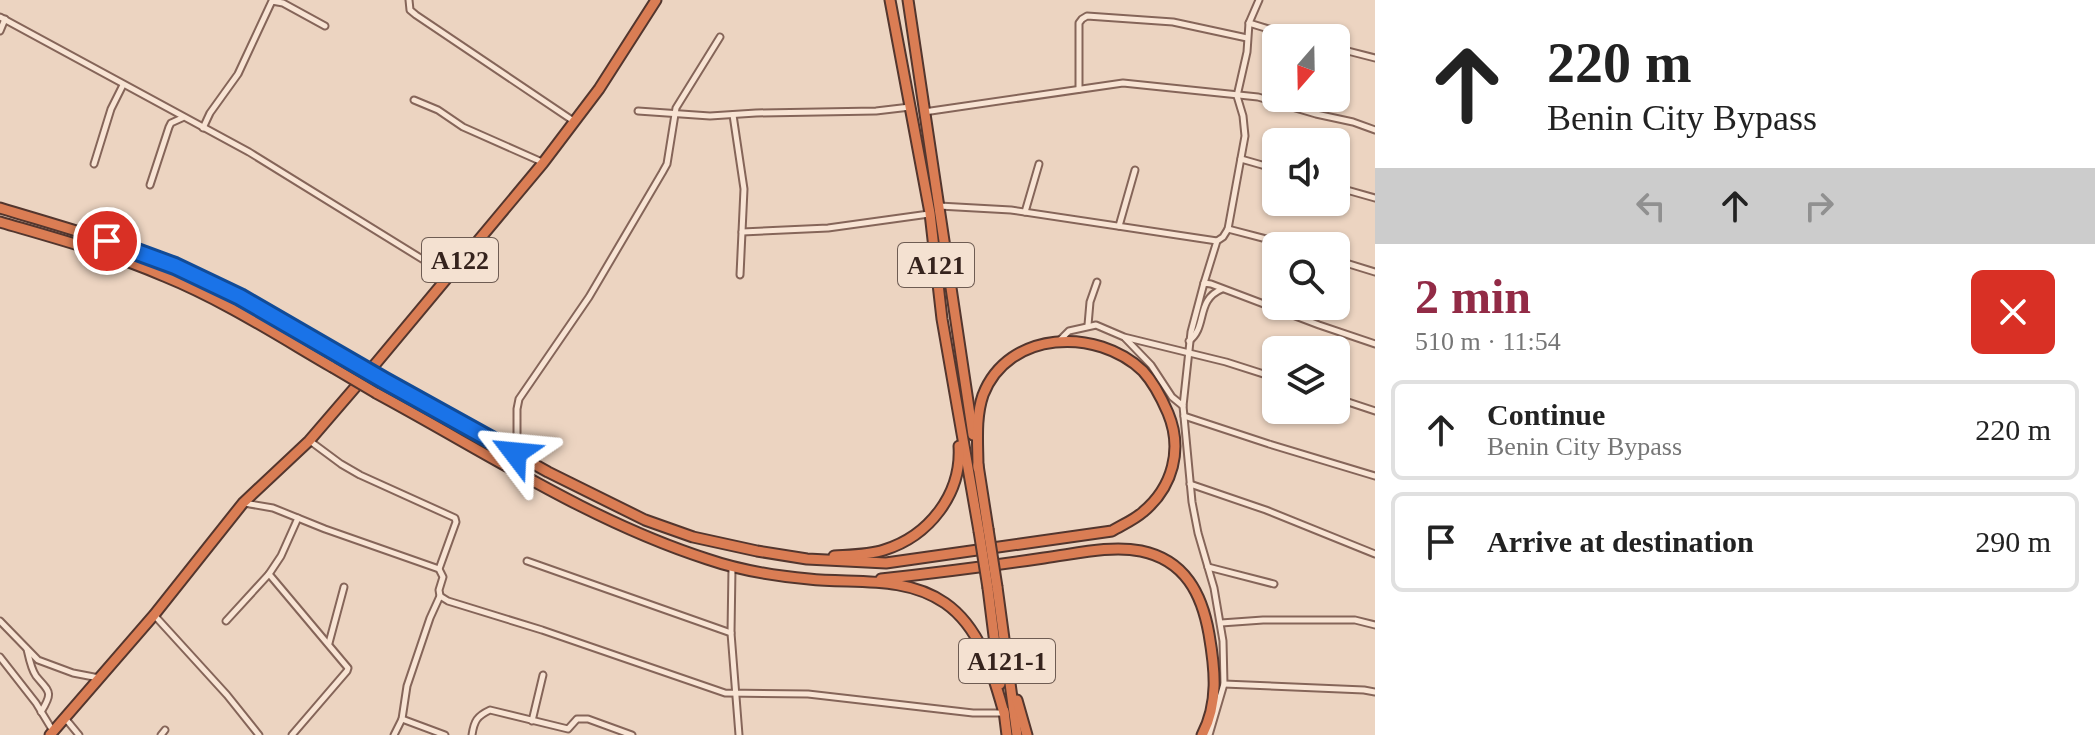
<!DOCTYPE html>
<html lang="en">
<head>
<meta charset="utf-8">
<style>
	body { margin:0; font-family:"Times New Roman",serif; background:#f6f6f6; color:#222; height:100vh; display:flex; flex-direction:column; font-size:30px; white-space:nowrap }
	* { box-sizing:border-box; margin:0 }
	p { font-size:26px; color:#767676 }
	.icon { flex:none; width:44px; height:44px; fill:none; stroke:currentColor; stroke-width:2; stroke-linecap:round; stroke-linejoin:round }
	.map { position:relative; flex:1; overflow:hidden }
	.drawer { display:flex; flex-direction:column; background:#fff; width:720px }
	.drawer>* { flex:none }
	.hud { background:#fff; color:#222; overflow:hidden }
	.needle { width:52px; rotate:200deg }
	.controls { position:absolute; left:1262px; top:24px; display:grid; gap:16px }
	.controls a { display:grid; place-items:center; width:88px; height:88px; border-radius:12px; background:#fff; box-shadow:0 2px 6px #0004; font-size:40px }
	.pin { position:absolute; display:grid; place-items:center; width:68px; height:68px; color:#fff; margin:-34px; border:4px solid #fff; border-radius:50%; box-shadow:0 2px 8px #0007 }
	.me { position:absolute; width:88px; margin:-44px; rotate:299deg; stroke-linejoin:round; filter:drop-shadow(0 0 6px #0008) }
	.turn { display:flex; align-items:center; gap:28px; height:168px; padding:0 40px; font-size:36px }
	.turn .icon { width:104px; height:104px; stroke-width:2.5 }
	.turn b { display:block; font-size:56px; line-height:68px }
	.lanes { display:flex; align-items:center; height:76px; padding:0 40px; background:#0003; justify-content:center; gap:40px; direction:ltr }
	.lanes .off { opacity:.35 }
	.round { display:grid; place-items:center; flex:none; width:84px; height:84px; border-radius:12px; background:#f6f6f6 }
	.head { display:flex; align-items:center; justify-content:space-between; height:136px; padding:0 40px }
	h1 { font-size:48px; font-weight:700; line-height:60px; color:#922b46 }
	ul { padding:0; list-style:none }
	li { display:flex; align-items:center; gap:24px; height:100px; margin:0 16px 12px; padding:0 24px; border:4px solid #e0e0e0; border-radius:12px }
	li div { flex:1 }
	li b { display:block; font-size:30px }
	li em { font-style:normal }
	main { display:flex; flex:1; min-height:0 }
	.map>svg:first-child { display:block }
</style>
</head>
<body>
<main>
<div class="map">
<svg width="1375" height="735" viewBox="0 0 1375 735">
	<rect width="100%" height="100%" fill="#ecd4c1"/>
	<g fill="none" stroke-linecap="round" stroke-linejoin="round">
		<g stroke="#856559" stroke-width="9">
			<g id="street">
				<polyline points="409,0 410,10 416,15 575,122"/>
				<polyline points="0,17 249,152 448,275"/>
				<polyline points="1249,23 1298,38"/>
				<polyline points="0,31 5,19"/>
				<polyline points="1336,48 1375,58"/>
				<polyline points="1079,89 1079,23 1082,19 1087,16 1173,22 1247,38"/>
				<polyline points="414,100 438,110 463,127 542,162"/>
				<polyline points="638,111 710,116 756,113 876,111 910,107"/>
				<polyline points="924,112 1123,83 1258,97 1316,114 1353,122 1375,130"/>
				<polyline points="733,115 744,189 740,275"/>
				<polyline points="203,128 210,113 238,74 272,1 283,3 325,26"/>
				<polyline points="1241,159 1276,169"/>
				<polyline points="94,164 111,109 123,85"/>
				<polyline points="150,185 169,127 171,123 182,118"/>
				<polyline points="1336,187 1375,198"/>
				<polyline points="939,206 1011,210 1217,241"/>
				<polyline points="1025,212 1039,164"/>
				<polyline points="1119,226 1135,170"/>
				<polyline points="1228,229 1293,246"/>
				<polyline points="742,232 828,228 929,214"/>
				<polyline points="1336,260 1375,272"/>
				<polyline points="1204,283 1217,241 1223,237 1228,229 1245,136 1243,116 1237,96 1247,52 1249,23 1259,0"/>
				<polyline points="1088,325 1090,302 1097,282"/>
				<polyline points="1125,338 1151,365 1172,397 1183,406"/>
				<polyline points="1059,341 1069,331 1096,325 1124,337 1226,362 1276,378"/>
				<path d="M 1189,341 C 1208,327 1195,300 1222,289"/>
				<polyline points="1336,398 1375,411"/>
				<polyline points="1184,416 1269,444 1375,476"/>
				<polyline points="310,441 341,464 360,475 455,518 456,522 439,569"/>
				<polyline points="513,469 517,435 517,409 519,399 589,297 662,173 667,164 676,108 720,37"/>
				<polyline points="1190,484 1266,510 1375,554"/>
				<polyline points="244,503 273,508 325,529 439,569 443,577 439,590 440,596 430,618 407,686 402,719 394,735"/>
				<polyline points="527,561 731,633"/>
				<polyline points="1208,567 1274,584"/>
				<polyline points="732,568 731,633 739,735"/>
				<polyline points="269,574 348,668 347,671 292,735"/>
				<polyline points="440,596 448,601 542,630 725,693 808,694 973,713 1004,713"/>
				<polyline points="155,616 227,695 259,735"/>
				<polyline points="0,621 38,660 73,673 99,678"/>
				<polyline points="226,621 269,574 281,556 298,518"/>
				<polyline points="1221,623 1263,620 1355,620 1375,625"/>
				<polyline points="329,643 344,587"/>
				<path d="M 27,649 C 29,658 31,669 36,676 C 49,692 54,691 41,712"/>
				<polyline points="0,657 36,703 53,731"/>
				<polyline points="1224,684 1364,690 1375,692"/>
				<polyline points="65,718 79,735"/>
				<polyline points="402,719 445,735"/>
				<polyline points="532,721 543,675"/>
				<polyline points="161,735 165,730"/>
				<path d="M 472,735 C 474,721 477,716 490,710 L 568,729 L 577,719 L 588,719 L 632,735"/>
				<polyline points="1209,735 1224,684 1223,641 1214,588 1198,533 1192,502 1183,406 1191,332 1204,283 1211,284 1319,325 1375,344"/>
			</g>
		</g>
		<g stroke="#53362e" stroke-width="13">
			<g id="highway">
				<polyline points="890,0 930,213 942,319 979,531"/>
				<polyline points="908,0 973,435"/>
				<path d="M 0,208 C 59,226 118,242 175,266 C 233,291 287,325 342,357"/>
				<path d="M 0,222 C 55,238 111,253 164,276 C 223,300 277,335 332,367"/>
				<path d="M 385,381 L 548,472 L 645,520 L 693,537 L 757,551 L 807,559 L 886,563 L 1112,531 C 1122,525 1134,520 1143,512 C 1173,487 1183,449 1168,413 C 1162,399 1154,383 1143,371 C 1097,327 1008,330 983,395 C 975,418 978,444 978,468"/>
				<path d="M 376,393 C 484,451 589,521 707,559 C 739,570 775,576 809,579 C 854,584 904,575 945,603 C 981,628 993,674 1004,713"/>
				<polyline points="978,465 988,529"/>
				<path d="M 834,556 C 850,555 869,555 884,550 C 929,536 962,494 959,446"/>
				<path d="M 881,579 C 935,573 990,566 1044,558 C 1075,554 1110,545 1141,551 C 1185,560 1202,594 1209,634 C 1215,669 1219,703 1202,735"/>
				<polyline points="997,587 1017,735"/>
				<polyline points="988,588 1000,684"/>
				<polyline points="1017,700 1027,735"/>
				<polyline points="1004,711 1007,735"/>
				<polyline points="50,735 154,615 243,503 309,441 377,362 543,163 599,89 656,0"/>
			</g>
		</g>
		<use href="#street" stroke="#f8e4d4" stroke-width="5"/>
		<use href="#highway" stroke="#da7d54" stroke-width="9"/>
		<g stroke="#53362e" stroke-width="13" stroke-linecap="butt">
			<g id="highway-bridge">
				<polyline points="342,357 385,381"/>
				<polyline points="332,367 376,393"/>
				<polyline points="988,529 997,587"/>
				<polyline points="979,531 988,588"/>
			</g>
		</g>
		<use href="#highway-bridge" stroke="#da7d54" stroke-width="9"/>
	</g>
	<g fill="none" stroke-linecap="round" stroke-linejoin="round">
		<g stroke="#114b97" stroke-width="20">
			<polyline id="route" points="107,241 175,266 240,297 385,381 515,453"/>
		</g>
		<use href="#route" stroke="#1a73e8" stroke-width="14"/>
	</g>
	<g text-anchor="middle" stroke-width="6" stroke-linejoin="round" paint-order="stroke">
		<g fill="#f4e1d1" stroke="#6e5c53" stroke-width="2">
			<rect x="422" y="238" width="76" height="44" rx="6"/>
			<rect x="898" y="243" width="76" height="44" rx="6"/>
			<rect x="959" y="639" width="96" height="44" rx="6"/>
		</g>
		<g font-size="26" font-weight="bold" fill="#35231d">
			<text x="460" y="269">A122</text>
			<text x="936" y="274">A121</text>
			<text x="1007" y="670">A121-1</text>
		</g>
	</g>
</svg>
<div class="controls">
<a><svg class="needle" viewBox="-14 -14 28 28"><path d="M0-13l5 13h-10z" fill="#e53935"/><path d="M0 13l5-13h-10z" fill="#767676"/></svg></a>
<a><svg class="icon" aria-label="sound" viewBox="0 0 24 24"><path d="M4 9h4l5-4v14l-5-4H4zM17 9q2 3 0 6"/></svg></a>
<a><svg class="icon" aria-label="search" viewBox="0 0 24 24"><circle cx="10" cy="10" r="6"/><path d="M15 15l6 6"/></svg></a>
<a><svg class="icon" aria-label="layers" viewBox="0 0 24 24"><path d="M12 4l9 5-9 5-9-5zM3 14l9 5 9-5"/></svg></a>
</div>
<div class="pin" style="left:107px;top:241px;background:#d93025"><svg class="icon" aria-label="arrive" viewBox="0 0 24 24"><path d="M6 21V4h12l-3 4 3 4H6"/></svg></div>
<svg class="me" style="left:515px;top:453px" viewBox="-20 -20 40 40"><path d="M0-17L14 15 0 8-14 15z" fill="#1a73e8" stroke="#fff" stroke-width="4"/></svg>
</div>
<section class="drawer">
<div class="hud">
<div class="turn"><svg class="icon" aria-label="ahead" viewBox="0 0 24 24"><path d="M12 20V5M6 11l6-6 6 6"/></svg><div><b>220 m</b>Benin City Bypass</div></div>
<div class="lanes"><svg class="icon off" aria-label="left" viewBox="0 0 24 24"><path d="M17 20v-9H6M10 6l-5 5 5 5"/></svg><svg class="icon" aria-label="ahead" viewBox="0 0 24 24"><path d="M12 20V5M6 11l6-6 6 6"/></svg><svg class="icon off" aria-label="right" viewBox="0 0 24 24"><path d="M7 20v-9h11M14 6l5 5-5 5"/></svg></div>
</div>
<div class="head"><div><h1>2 min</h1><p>510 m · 11:54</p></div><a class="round" style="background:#d93025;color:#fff"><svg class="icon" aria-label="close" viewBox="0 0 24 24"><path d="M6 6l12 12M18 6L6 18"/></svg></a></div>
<ul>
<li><svg class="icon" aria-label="ahead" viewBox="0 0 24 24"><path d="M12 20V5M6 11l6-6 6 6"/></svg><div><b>Continue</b><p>Benin City Bypass</p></div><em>220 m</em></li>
<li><svg class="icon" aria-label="arrive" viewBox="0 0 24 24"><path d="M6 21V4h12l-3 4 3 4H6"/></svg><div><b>Arrive at destination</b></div><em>290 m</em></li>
</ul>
</section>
</main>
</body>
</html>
